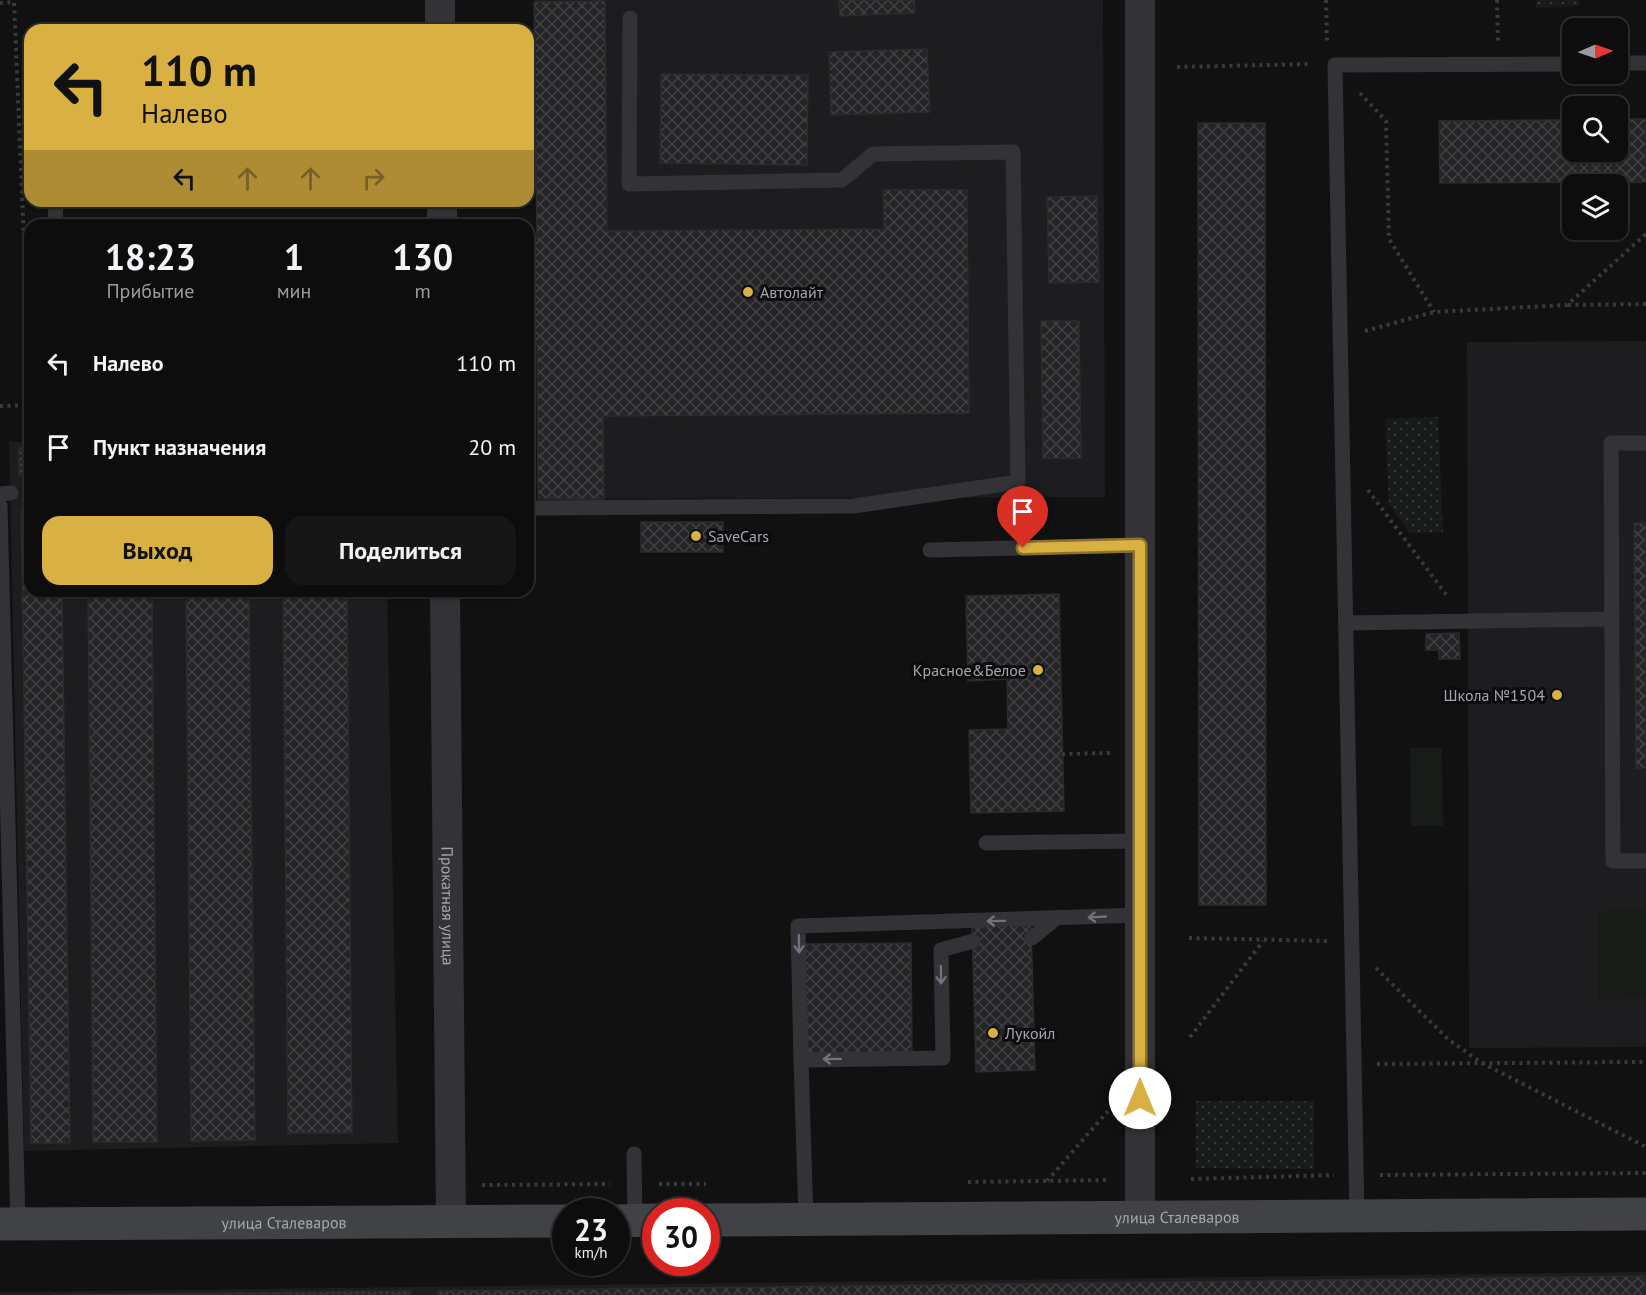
<!DOCTYPE html>
<html lang="ru">
<head>
<meta charset="utf-8">
<style>
	body { margin:0; font-family:"PT Sans",sans-serif; background:#161617; color:#f1f3f6; height:100vh; display:flex; flex-direction:column; font-size:22px; white-space:nowrap }
	* { box-sizing:border-box; margin:0 }
	p { font-size:20px; color:#9a9c9e }
	.icon { flex:none; width:33px; height:33px; fill:none; stroke:currentColor; stroke-width:2; stroke-linecap:round; stroke-linejoin:round }
	.map { position:relative; flex:1; overflow:hidden }
	.details { position:absolute; left:24px; top:219px; width:510px; height:378px; display:flex; flex-direction:column; background:#0d0d0e; border-radius:18px; box-shadow:0 2px 4px #0004,0 0 0 2px #2d2d2e }
	.details>* { flex:none }
	.top-card { position:absolute; left:24px; top:24px; width:510px; height:183px; border-radius:18px; box-shadow:0 2px 4px #0004,0 0 0 2px #2d2d2e; background:#d9b042; color:#111; overflow:hidden }
	.needle { width:39px; rotate:88deg }
	.tools { position:absolute; left:1562px; top:18px; display:grid; gap:12px }
	.tools a { display:grid; place-items:center; width:66px; height:66px; border-radius:12px; background:#0d0d0e; box-shadow:0 2px 4px #0004,0 0 0 2px #2d2d2e; font-size:30px }
	.speed { position:absolute; left:552px; top:1198px; display:flex; gap:12px; font-size:30px; font-weight:700; text-align:center }
	.speed>* { display:grid; place-content:center; width:78px; height:78px; border-radius:50%; background:#0d0d0e; box-shadow:0 2px 4px #0004,0 0 0 2px #2d2d2e; line-height:1 }
	.speed small { font-size:15px; font-weight:400 }
	.speed .limit { border:9px solid #d22; background:#fff; color:#111 }
	.pin { position:absolute; display:grid; place-items:center; width:51px; height:51px; color:#fff; margin:-62px -26px; border-radius:50% 50% 50% 0; rotate:-45deg; box-shadow:0 0 6px #0007 }
	.pin .icon { rotate:45deg }
	.me { position:absolute; width:66px; margin:-33px; rotate:0deg; stroke-linejoin:round; filter:drop-shadow(0 0 4px #0008) }
	.turn { display:flex; align-items:center; gap:21px; height:126px; padding:0 18px; font-size:27px }
	.turn .icon { width:78px; height:78px; stroke-width:2.5 }
	.turn b { display:block; font-size:42px; line-height:51px }
	.lanes { display:flex; align-items:center; height:57px; padding:0 18px; background:#0003; justify-content:center; gap:30px; direction:ltr }
	.lanes .off { opacity:.35 }
	.eta { display:flex; justify-content:space-evenly; align-items:center; height:102px; text-align:center }
	.eta b { font-size:36px; font-weight:700; line-height:42px }
	.action { display:flex; gap:12px; margin-top:auto; padding:12px 18px }
	.action a { flex:1; height:69px; border-radius:18px; background:#d9b042; color:#111; font-size:24px; font-weight:700; line-height:69px; text-align:center }
	.action a+a { background:#161617; color:#f1f3f6 }
	ul { padding:0; list-style:none }
	li { display:flex; align-items:center; gap:18px; height:84px; padding:0 18px }
	li div { flex:1 }
	li b { display:block; font-size:22px }
	li em { font-style:normal }
	.map>svg:first-child { display:block }
</style>
</head>
<body>
<div class="map">
<svg width="1646" height="1295" viewBox="0 0 1646 1295">
	<defs>
		<pattern id="grass-dots" width="8" height="8" patternUnits="userSpaceOnUse" patternTransform="scale(1.5)"><rect width="8" height="8" fill="#181c19"/><path d="M2 2h.1M6 6h.1" fill="none" stroke="#373a38" stroke-width="1.8" stroke-linecap="round"/></pattern>
		<pattern id="building-cross-hatch" width="8" height="8" patternUnits="userSpaceOnUse" patternTransform="scale(1.5)"><rect width="8" height="8" fill="#242426"/><path d="M0 0l8 8M0 8l8-8" fill="none" stroke="#414143"/></pattern>
	</defs>
	<rect width="100%" height="100%" fill="#111112"/>
	<g fill="#1d1d1f">
		<polygon points="534,0 1103,0 1105,497 538,499 537,346 528,345 528,238 537,238"/>
		<polygon points="1646,341 1646,1047 1469,1048 1467,342"/>
		<polygon points="9,442 30,442 30,591 387,591 398,1143 24,1151"/>
		<polygon points="1646,1272 1646,1295 0,1295 0,1292"/>
	</g>
	<g fill="url(#grass-dots)">
		<polygon points="1536,0 1579,0 1579,6 1536,8"/>
		<polygon points="1438,417 1443,532 1410,533 1389,504 1385,419"/>
		<polygon points="1196,1101 1314,1101 1314,1169 1196,1168"/>
	</g>
	<g fill="#181c19">
		<polygon points="1410,748 1442,748 1443,826 1411,826"/>
		<polygon points="1646,910 1646,998 1598,999 1598,911"/>
	</g>
	<g fill="url(#building-cross-hatch)" stroke="#2b2b2e" stroke-width="1.5">
		<polygon points="839,0 914,0 915,13 840,16"/>
		<polygon points="605,1 607,231 884,229 883,190 967,190 969,413 603,416 604,499 538,499 537,345 528,345 528,238 537,238 534,2"/>
		<polygon points="927,49 930,112 831,115 829,52"/>
		<polygon points="661,74 808,75 807,165 660,163"/>
		<polygon points="1617,119 1646,119 1646,182 1440,183 1439,121 1572,120 1572,152 1617,152"/>
		<polygon points="1198,123 1265,123 1266,905 1199,905"/>
		<polygon points="1097,196 1099,282 1049,283 1047,197"/>
		<polygon points="1041,321 1079,321 1081,458 1043,458"/>
		<polygon points="19,448 30,448 30,475 19,476"/>
		<polygon points="21,511 30,511 30,591 62,591 70,1143 31,1143"/>
		<rect x="641" y="522" width="82" height="30"/>
		<polygon points="1634,523 1646,523 1646,768 1636,768"/>
		<polygon points="88,591 152,591 157,1142 93,1142"/>
		<polygon points="186,591 249,591 255,1140 191,1141"/>
		<polygon points="283,591 347,591 352,1133 288,1133"/>
		<polygon points="1059,594 1064,811 971,813 969,730 1008,729 1007,679 968,681 966,596"/>
		<polygon points="1459,633 1460,659 1439,659 1439,650 1426,650 1426,634"/>
		<polygon points="972,925 1031,926 1035,1070 976,1072"/>
		<polygon points="911,943 912,1053 805,1054 803,944"/>
		<polygon points="1646,1276 1646,1295 438,1295 438,1291"/>
		<polygon points="410,1291 410,1295 53,1295"/>
	</g>
	<g fill="none" stroke-linecap="round" stroke-linejoin="round">
		<g stroke="#393a3e" stroke-width="4" stroke-dasharray="3 4.5" stroke-linecap="butt">
			<polyline points="1326,0 1327,44"/>
			<polyline points="1497,0 1498,41"/>
			<polyline points="0,3 14,2 30,386"/>
			<polyline points="1177,67 1311,64"/>
			<polyline points="1360,93 1386,121 1389,239 1434,312"/>
			<polyline points="1568,305 1646,304"/>
			<polyline points="1365,331 1434,312 1567,305 1646,234"/>
			<polyline points="0,406 30,405"/>
			<polyline points="1368,490 1448,597"/>
			<polyline points="1062,754 1110,753"/>
			<polyline points="1189,938 1329,941"/>
			<polyline points="1376,968 1449,1040 1482,1063 1646,1147"/>
			<polyline points="1190,1037 1263,941"/>
			<polyline points="1377,1064 1646,1062"/>
			<polyline points="1380,1175 1646,1173"/>
			<polyline points="1191,1179 1334,1175"/>
			<polyline points="1047,1181 1108,1111"/>
			<polyline points="968,1182 1108,1180"/>
			<polyline points="659,1184 706,1184"/>
			<polyline points="482,1185 610,1184"/>
		</g>
		<g stroke="#333337" stroke-width="15">
			<polyline points="1617,63 1646,63"/>
			<polyline points="55,201 56,225"/>
			<polyline points="1646,443 1611,443 1613,861 1646,861"/>
			<polyline points="0,494 11,493"/>
			<polyline points="0,506 18,1224"/>
			<polyline points="528,508 854,506 1018,482 1013,152 873,154 842,180 629,184 630,18"/>
			<polyline points="930,550 1140,545"/>
			<polyline points="1346,623 1612,619"/>
			<polyline points="986,843 1140,841"/>
			<polyline points="1032,938 1055,919"/>
			<polyline points="801,1060 798,926 1140,915"/>
			<polyline points="634,1154 635,1221"/>
			<polyline points="1357,1216 1335,65 1572,64"/>
			<polyline points="806,1220 801,1060 943,1058 941,950 973,941"/>
		</g>
		<g stroke="#333337" stroke-width="30">
			<polyline points="440,0 440,30"/>
			<polyline points="442,201 442,225"/>
			<path id="s1" d="M 445,591 L 451,1222"/>
			<polyline points="1140,1218 1140,0"/>
		</g>
		<g stroke="#414246" stroke-width="33">
			<path id="s2" d="M 706,1220 L 1646,1214"/>
			<polyline points="616,1221 656,1220"/>
			<path id="s3" d="M 0,1224 L 566,1221"/>
		</g>
	</g>
	<defs><path id="oneway-shaft" d="M-6 0H5M1.5-3L5.5 0L1.5 3" fill="none" stroke-width="1.6" stroke-linecap="round" stroke-linejoin="round" transform="scale(1.5)"/></defs>
	<g stroke="#71737a">
		<use href="#oneway-shaft" transform="translate(1097 917) rotate(177)"/>
		<use href="#oneway-shaft" transform="translate(996 921) rotate(179)"/>
		<use href="#oneway-shaft" transform="translate(799 944) rotate(89)"/>
		<use href="#oneway-shaft" transform="translate(941 975) rotate(89)"/>
		<use href="#oneway-shaft" transform="translate(832 1059) rotate(179)"/>
	</g>
	<g fill="none" stroke-linecap="round" stroke-linejoin="round">
		<g stroke="#8d722b" stroke-width="15">
			<polyline id="route" points="1023,548 1140,545 1140,1098"/>
		</g>
		<use href="#route" stroke="#d9b042" stroke-width="10"/>
	</g>
	<g fill="#d9b042" stroke="#0c0c0d" stroke-width="2">
		<circle cx="748" cy="292" r="6"/>
		<circle cx="696" cy="536" r="6"/>
		<circle cx="1038" cy="670" r="6"/>
		<circle cx="1557" cy="695" r="6"/>
		<circle cx="993" cy="1033" r="6"/>
	</g>
	<g text-anchor="middle" stroke-width="6" stroke-linejoin="round" paint-order="stroke">
		<g font-size="16" fill="#a4a7b1" stroke="#0c0c0d" text-anchor="start">
			<text x="760" y="298">Автолайт</text>
			<text x="708" y="542">SaveCars</text>
			<text x="1026" y="676" text-anchor="end">Красное&amp;Белое</text>
			<text x="1545" y="701" text-anchor="end">Школа №1504</text>
			<text x="1005" y="1039">Лукойл</text>
		</g>
		<g font-size="16" fill="#a4a7b1" stroke="#0c0c0d">
			<text dy="6" stroke="none"><textPath href="#s1" startOffset="315">Прокатная улица</textPath></text>
			<text dy="6" stroke="none"><textPath href="#s2" startOffset="471">улица Сталеваров</textPath></text>
			<text dy="6" stroke="none"><textPath href="#s3" startOffset="284">улица Сталеваров</textPath></text>
		</g>
	</g>
</svg>
<div class="tools">
<a><svg class="needle" viewBox="-14 -14 28 28"><path d="M0-13l5 13h-10z" fill="#e53935"/><path d="M0 13l5-13h-10z" fill="#9a9c9e"/></svg></a>
<a><svg class="icon" aria-label="search" viewBox="0 0 24 24"><circle cx="10" cy="10" r="6"/><path d="M15 15l6 6"/></svg></a>
<a><svg class="icon" aria-label="layers" viewBox="0 0 24 24"><path d="M12 4l9 5-9 5-9-5zM3 14l9 5 9-5"/></svg></a>
</div>
<div class="speed"><div>23<small>km/h</small></div><div class="limit">30</div></div>
<div class="pin" style="left:1023px;top:548px;background:#d93025"><svg class="icon" aria-label="arrive" viewBox="0 0 24 24"><path d="M6 21V4h12l-3 4 3 4H6"/></svg></div>
<svg class="me" style="left:1140px;top:1098px" viewBox="-20 -20 40 40"><circle r="19" fill="#fff"/><path d="M0-13L10 11 0 6-10 11z" fill="#d9b042"/></svg>
<div class="top-card">
<div class="turn"><svg class="icon" aria-label="left" viewBox="0 0 24 24"><path d="M17 20v-9H6M10 6l-5 5 5 5"/></svg><div><b>110 m</b>Налево</div></div>
<div class="lanes"><svg class="icon" aria-label="left" viewBox="0 0 24 24"><path d="M17 20v-9H6M10 6l-5 5 5 5"/></svg><svg class="icon off" aria-label="ahead" viewBox="0 0 24 24"><path d="M12 20V5M6 11l6-6 6 6"/></svg><svg class="icon off" aria-label="ahead" viewBox="0 0 24 24"><path d="M12 20V5M6 11l6-6 6 6"/></svg><svg class="icon off" aria-label="right" viewBox="0 0 24 24"><path d="M7 20v-9h11M14 6l5 5-5 5"/></svg></div>
</div>
<section class="details">
<div class="eta">
<div><b>18:23</b><p>Прибытие</p></div>
<div><b>1</b><p>мин</p></div>
<div><b>130</b><p>m</p></div>
</div>
<ul>
<li><svg class="icon" aria-label="left" viewBox="0 0 24 24"><path d="M17 20v-9H6M10 6l-5 5 5 5"/></svg><div><b>Налево</b></div><em>110 m</em></li>
<li><svg class="icon" aria-label="arrive" viewBox="0 0 24 24"><path d="M6 21V4h12l-3 4 3 4H6"/></svg><div><b>Пункт назначения</b></div><em>20 m</em></li>
</ul>
<div class="action"><a>Выход</a><a>Поделиться</a></div>
</section>
</div>
</body>
</html>
